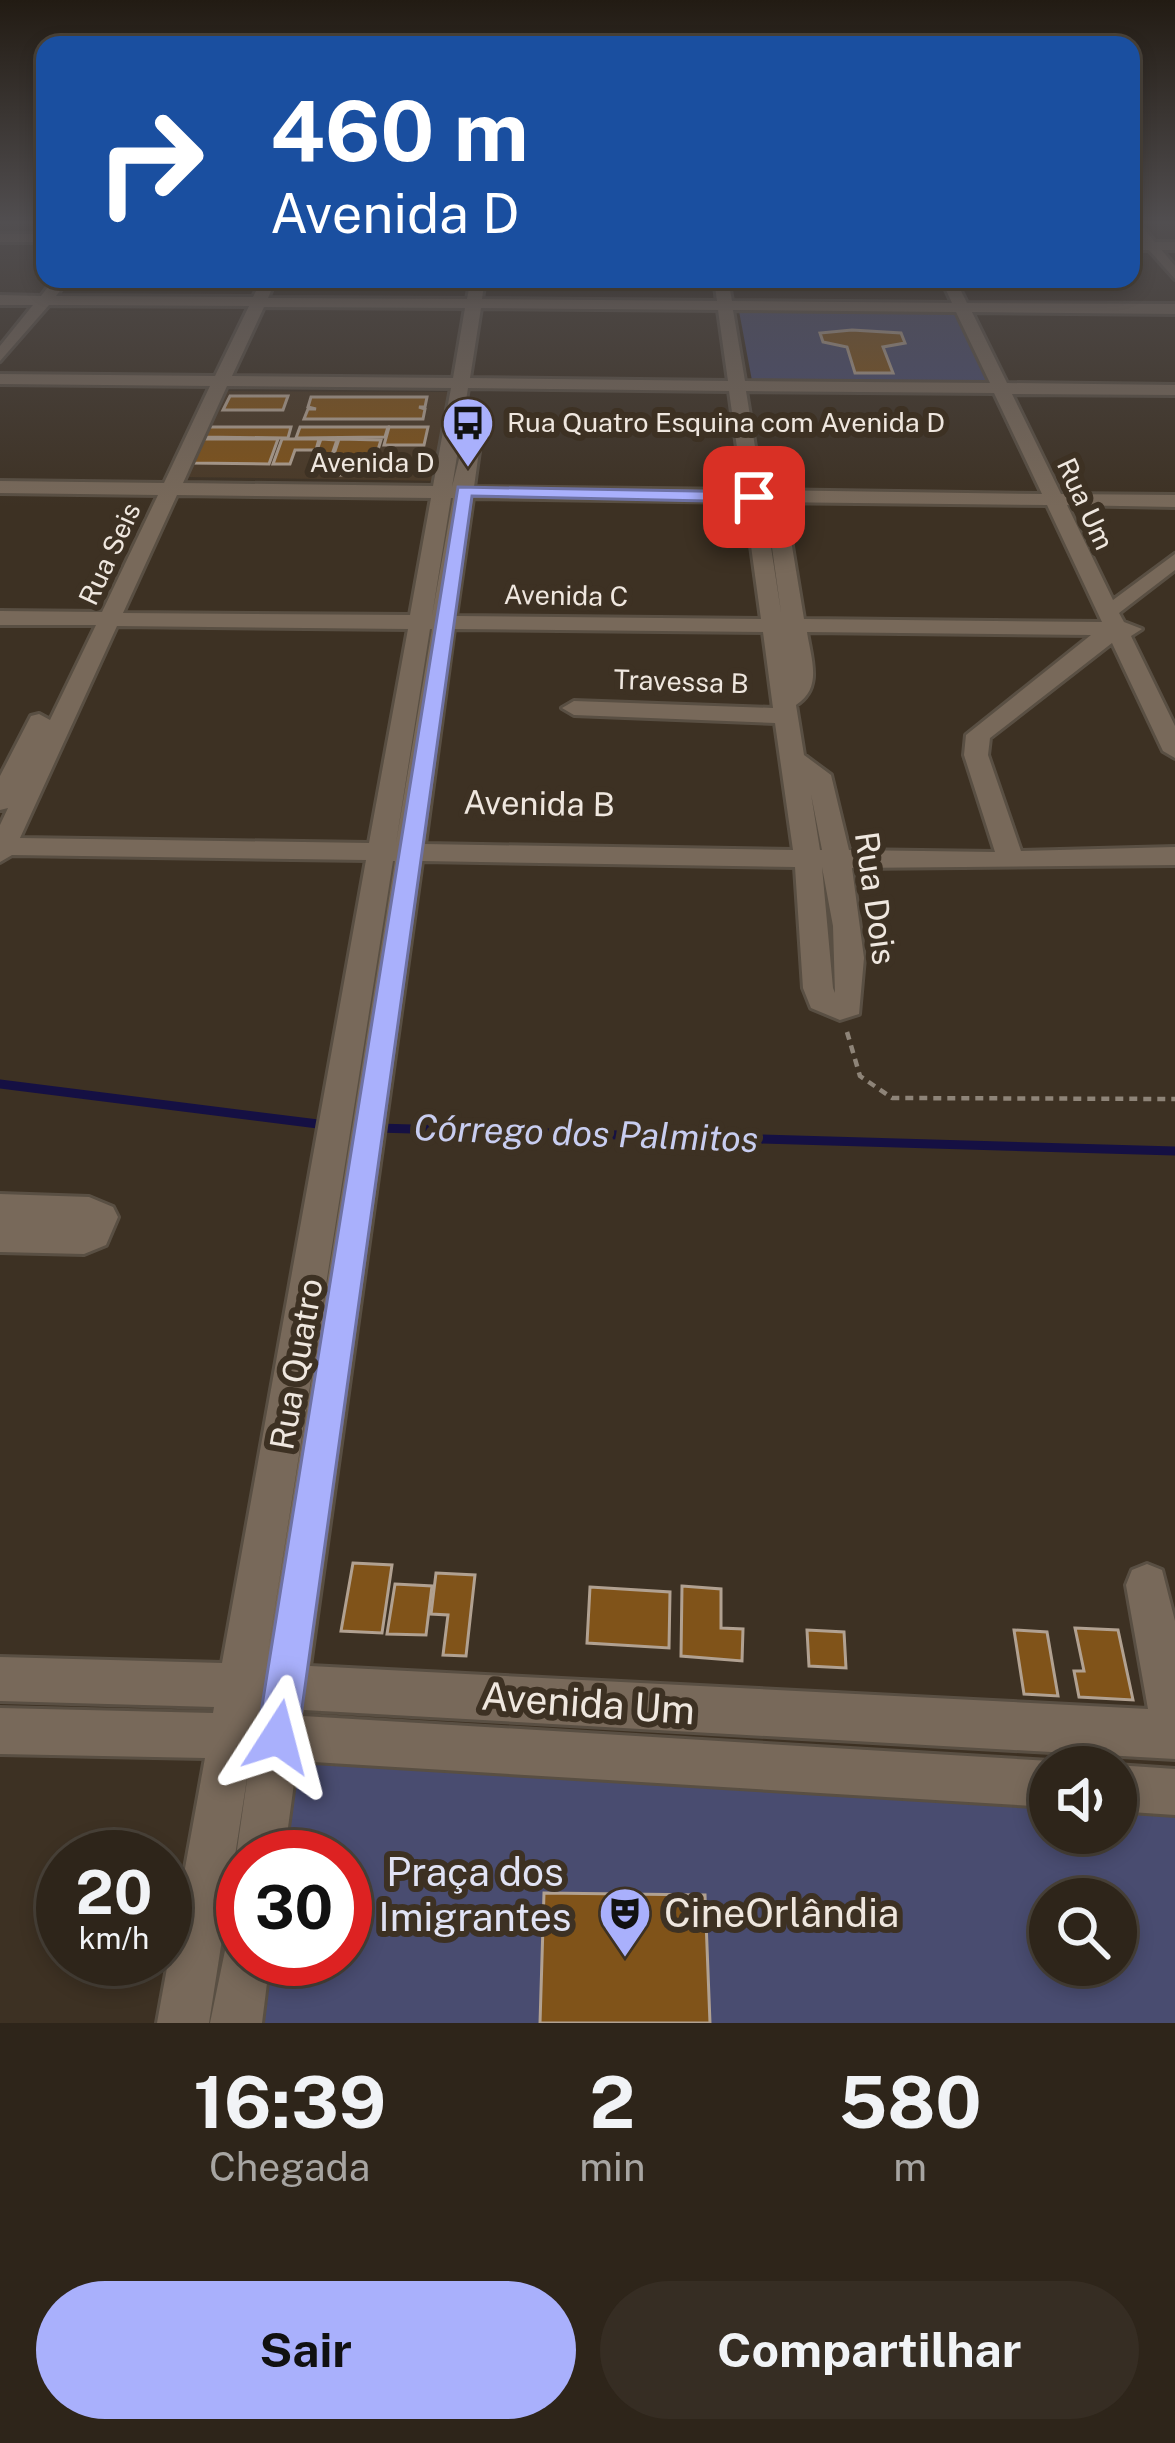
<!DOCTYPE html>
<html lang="pt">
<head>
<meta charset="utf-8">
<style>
	body { margin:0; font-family:"Public Sans",sans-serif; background:#362d23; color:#f1f3f6; height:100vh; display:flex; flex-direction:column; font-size:45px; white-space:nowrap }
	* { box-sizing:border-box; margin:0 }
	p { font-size:39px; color:#a7a5a2 }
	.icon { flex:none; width:66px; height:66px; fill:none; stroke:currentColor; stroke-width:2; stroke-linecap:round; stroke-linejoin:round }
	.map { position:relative; height:2023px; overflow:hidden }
	.drawer { display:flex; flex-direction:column; background:#2e251a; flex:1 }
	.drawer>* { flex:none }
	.hud { position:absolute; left:36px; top:36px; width:1104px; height:252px; border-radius:24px; box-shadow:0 6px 18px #0003,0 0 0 3px #494239; background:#1a4fa0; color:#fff; overflow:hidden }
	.fabs { position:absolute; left:1029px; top:1746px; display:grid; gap:24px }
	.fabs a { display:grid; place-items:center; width:108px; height:108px; border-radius:50%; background:#2e251a; box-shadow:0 6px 18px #0003,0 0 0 3px #494239; font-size:60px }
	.speed { position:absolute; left:36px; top:1830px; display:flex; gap:24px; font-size:60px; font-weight:700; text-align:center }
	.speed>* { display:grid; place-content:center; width:156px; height:156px; border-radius:50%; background:#2e251a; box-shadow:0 6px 18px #0003,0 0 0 3px #494239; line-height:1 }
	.speed small { font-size:30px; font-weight:400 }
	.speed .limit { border:18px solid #d22; background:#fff; color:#111 }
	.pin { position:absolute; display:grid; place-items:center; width:102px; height:102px; color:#fff; margin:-51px; border-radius:24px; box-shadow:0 6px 18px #0006 }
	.me { position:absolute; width:132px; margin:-66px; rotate:9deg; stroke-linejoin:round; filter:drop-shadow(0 0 9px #0008) }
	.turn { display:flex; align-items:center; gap:42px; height:252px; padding:0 36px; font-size:54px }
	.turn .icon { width:156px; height:156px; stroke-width:2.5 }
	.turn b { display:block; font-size:84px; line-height:102px }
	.eta { display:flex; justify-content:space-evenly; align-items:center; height:204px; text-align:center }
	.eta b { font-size:72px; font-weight:700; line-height:84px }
	.cta { display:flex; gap:24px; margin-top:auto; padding:24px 36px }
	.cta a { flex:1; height:138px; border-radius:72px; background:#a9b0fc; color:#111; font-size:48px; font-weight:700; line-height:138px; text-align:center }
	.cta a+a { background:#362d23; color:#f1f3f6 }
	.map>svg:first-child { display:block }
</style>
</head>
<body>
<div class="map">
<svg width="1175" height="2023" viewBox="0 0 1175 2023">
	<rect width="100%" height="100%" fill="#3d3123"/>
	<polygon fill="#4a3926" points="224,391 457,392 443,481 184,477"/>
	<g fill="#494c70" fill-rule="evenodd">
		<polygon points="739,311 964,313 1000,389 753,386"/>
		<path d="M 291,1751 L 1050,1802 L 1050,1833 L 1116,1833 L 1116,1807 L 1175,1810 L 1175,2023 L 252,2023 L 261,1959 L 345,1959 L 345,1857 L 276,1857 ZM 1050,1899 L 1116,1899 L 1116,1965 L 1050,1965 Z"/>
	</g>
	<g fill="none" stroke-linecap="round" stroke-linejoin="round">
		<g stroke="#151043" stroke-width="9">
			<polyline points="0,1084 326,1125"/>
			<polyline points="377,1128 1175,1151"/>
		</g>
	</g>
	<g fill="#805319" stroke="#b1a191" stroke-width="3">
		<polygon points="852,330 901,333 905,343 883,347 893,373 855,373 847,347 823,342 820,333"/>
		<polygon points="230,396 288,396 283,410 223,410"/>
		<polygon points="311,397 427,397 425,407 419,407 425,409 423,419 304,419 308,409 316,409 308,407"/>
		<polygon points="207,427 291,427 288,438 202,437"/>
		<polygon points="300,427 388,427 385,437 296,438"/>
		<polygon points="389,427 428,427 424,445 384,445"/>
		<polygon points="204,439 278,439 269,464 192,463"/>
		<polygon points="282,439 319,439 316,450 295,450 290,464 273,464"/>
		<polygon points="321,439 337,440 326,472 309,472"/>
		<polygon points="339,439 381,440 374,463 353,463 350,475 327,475"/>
		<polygon points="353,1563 392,1565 382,1633 341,1631"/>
		<polygon points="436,1573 475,1575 466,1656 443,1655 448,1615 431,1614"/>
		<polygon points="395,1584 432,1586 426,1635 387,1634"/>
		<polygon points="682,1586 721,1589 721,1628 743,1629 742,1661 681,1656"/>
		<polygon points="590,1587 670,1592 669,1648 587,1643"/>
		<polygon points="1075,1628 1118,1630 1133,1700 1079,1697 1074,1671 1084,1671"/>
		<polygon points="807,1630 844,1632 846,1668 809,1666"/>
		<polygon points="1014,1630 1047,1632 1058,1696 1024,1694"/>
		<polygon points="544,1893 705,1895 710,2023 540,2023"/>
	</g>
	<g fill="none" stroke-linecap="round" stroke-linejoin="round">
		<g stroke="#594f43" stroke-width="6">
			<g id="street">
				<polygon points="1131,223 1139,223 1175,266 1175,279 1131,230"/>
				<path d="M 54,279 L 69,279 L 56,296 L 253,297 L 262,279 L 276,279 L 268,298 L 467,299 L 471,279 L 485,279 L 482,299 L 717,301 L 714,279 L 728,279 L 732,301 L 952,303 L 941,279 L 955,279 L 967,303 L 1175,304 L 1175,314 L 972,312 L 1007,383 L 1175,385 L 1175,395 L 1012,394 L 1061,494 L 1175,495 L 1175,507 L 1067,505 L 1113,600 L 1175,554 L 1175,570 L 1119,613 L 1124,622 L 1142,629 L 1131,636 L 1175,726 L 1175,758 L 1163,751 L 1112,643 L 990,738 L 988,755 L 1021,851 L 1175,847 L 1175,865 L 852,868 L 864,958 L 859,1014 L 840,1020 L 811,1008 L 803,988 L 795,867 L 422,861 L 310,1666 L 1148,1709 L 1126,1585 L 1132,1570 L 1147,1564 L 1162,1570 L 1175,1621 L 1175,1759 L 304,1710 L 303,1716 L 1050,1761 L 1065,1767 L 1050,1767 L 1050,1807 L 297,1761 L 284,1857 L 243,1857 L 243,1874 L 236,1857 L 250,1759 L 209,2023 L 157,2023 L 205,1758 L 0,1754 L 0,1708 L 213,1713 L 214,1707 L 0,1701 L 0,1657 L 222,1663 L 366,860 L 12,855 L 0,862 L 0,825 L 8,808 L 0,810 L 0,776 L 31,716 L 39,714 L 50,720 L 96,625 L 0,625 L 0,611 L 102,612 L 158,495 L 0,493 L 0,481 L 164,483 L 210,386 L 0,384 L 0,374 L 215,376 L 249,306 L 49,305 L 0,361 L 0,346 L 33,305 L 0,305 L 0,295 L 41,296 ZM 264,307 L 465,308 L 453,378 L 232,376 ZM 481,308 L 718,310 L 728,381 L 470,378 ZM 733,310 L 956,312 L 990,383 L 745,381 ZM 227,386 L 451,388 L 433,486 L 183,483 ZM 468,388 L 729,391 L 743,490 L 474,487 L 479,451 L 470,446 L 461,451 L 452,487 ZM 746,391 L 994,393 L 1042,494 L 762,490 ZM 177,495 L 431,498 L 410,615 L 123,613 ZM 451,498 L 453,498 L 432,616 ZM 473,498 L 745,502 L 761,619 L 456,616 ZM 764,502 L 1047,505 L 1102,622 L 804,619 L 791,540 L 781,534 L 771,540 L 781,612 ZM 117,626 L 408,629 L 369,843 L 20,838 ZM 430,629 L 432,629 L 396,843 ZM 454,629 L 763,632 L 773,708 L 574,701 L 562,708 L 574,715 L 775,723 L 793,850 L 425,844 ZM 807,632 L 1091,635 L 966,735 L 964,755 L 995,852 L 849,850 L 831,775 L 804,755 L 796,705 C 823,688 811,659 807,632 ZM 811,794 L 822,850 L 820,850 ZM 393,861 L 395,861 L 266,1664 ZM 822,867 L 833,926 L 835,993 L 833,988 Z"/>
				<polygon points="0,1194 89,1197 113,1207 118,1217 106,1245 84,1254 0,1252 0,1222 11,1223 0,1222"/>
				<polygon points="1116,1765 1175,1769 1175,1815 1116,1811 1116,1767 1111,1767"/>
				<polygon points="243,1935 243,1959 270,1959 262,2023 210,2023 227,1941"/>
			</g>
		</g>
		<g stroke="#594f43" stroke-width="6">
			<g id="secondary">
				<rect x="0" y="234" width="45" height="8"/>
				<rect x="1131" y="242" width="44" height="8"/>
			</g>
		</g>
		<polyline stroke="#8e8478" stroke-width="4.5" stroke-dasharray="8 6" stroke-linecap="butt" points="847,1032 860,1076 892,1098 1175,1099"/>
		<use href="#street" fill="#78695a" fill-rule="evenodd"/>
		<use href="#secondary" fill="#78695a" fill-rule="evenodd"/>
	</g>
	<linearGradient id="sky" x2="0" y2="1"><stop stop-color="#221b13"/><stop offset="0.44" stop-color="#514e50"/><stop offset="1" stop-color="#514e50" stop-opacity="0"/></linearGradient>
	<rect width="1175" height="506" fill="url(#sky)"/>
	<polygon fill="#a9b0fc" stroke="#6e72a4" stroke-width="3" points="458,487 754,492 763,497 754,502 472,496 298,1737 292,1751 278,1757 263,1751 257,1737"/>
	<defs>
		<g id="bus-pin" transform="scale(2.7)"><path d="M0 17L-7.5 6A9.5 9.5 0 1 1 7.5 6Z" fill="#a9b0fc" stroke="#3d3123"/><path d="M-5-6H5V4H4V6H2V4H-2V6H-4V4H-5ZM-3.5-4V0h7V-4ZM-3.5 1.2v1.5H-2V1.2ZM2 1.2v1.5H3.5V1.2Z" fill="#111"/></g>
		<g id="theatre-pin" transform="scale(2.7)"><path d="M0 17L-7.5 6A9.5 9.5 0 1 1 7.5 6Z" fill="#a9b0fc" stroke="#3d3123"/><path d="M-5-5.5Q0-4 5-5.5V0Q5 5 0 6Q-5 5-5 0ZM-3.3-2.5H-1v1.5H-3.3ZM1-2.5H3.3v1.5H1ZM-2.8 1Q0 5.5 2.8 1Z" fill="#111"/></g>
	</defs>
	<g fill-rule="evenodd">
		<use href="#bus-pin" x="468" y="423"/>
		<use href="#theatre-pin" x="625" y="1913"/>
	</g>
	<g text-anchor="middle" stroke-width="12" stroke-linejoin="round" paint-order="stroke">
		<g font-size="27" fill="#efe7df" stroke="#3d3123" text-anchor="start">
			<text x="507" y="432">Rua Quatro Esquina com Avenida D</text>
		</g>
		<g font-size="27" fill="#efe7df" stroke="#3d3123">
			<text x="372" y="472">Avenida D</text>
			<text transform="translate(1085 504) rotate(65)" y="9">Rua Um</text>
			<text transform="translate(110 554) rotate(-65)" y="9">Rua Seis</text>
			<text transform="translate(566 596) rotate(1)" y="9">Avenida C</text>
			<text transform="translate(681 682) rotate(2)" y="9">Travessa B</text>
		</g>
		<g font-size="33" fill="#efe7df" stroke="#3d3123">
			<text transform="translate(539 803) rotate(1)" y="12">Avenida B</text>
			<text transform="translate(876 898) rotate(82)" y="12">Rua Dois</text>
			<text transform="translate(296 1364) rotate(-80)" y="12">Rua Quatro</text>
		</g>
		<g font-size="36" font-style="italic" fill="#c8cdf0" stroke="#3d3123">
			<text transform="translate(586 1133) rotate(2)" y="13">Córrego dos Palmitos</text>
		</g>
		<g font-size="39" fill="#efe7df" stroke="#3d3123">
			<text transform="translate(588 1703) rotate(4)" y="14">Avenida Um</text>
		</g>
		<g font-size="39" fill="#e1e3f5" stroke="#3d3123">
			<text x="475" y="1886">Praça dos<tspan x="475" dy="45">Imigrantes</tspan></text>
		</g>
		<g font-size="39" fill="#efe7df" stroke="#3d3123" text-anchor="start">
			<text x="664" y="1927">CineOrlândia</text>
		</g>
	</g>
</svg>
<div class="fabs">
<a><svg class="icon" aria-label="sound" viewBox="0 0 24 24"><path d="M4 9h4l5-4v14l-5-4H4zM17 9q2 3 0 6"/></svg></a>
<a><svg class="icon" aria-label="search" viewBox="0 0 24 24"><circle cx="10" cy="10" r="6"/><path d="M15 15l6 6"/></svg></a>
</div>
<div class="speed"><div>20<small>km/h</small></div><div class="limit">30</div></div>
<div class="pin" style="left:754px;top:497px;background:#d93025"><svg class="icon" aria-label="arrive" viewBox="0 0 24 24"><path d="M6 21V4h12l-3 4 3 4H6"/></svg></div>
<svg class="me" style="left:278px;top:1737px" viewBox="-20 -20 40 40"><path d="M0-17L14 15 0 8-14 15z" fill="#a9b0fc" stroke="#fff" stroke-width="4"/></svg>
<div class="hud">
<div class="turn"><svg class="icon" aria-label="right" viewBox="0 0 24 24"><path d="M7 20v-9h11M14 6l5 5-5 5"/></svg><div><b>460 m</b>Avenida D</div></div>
</div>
</div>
<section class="drawer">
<div class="eta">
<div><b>16:39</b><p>Chegada</p></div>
<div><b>2</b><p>min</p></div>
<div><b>580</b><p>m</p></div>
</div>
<div class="cta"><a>Sair</a><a>Compartilhar</a></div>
</section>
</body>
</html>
